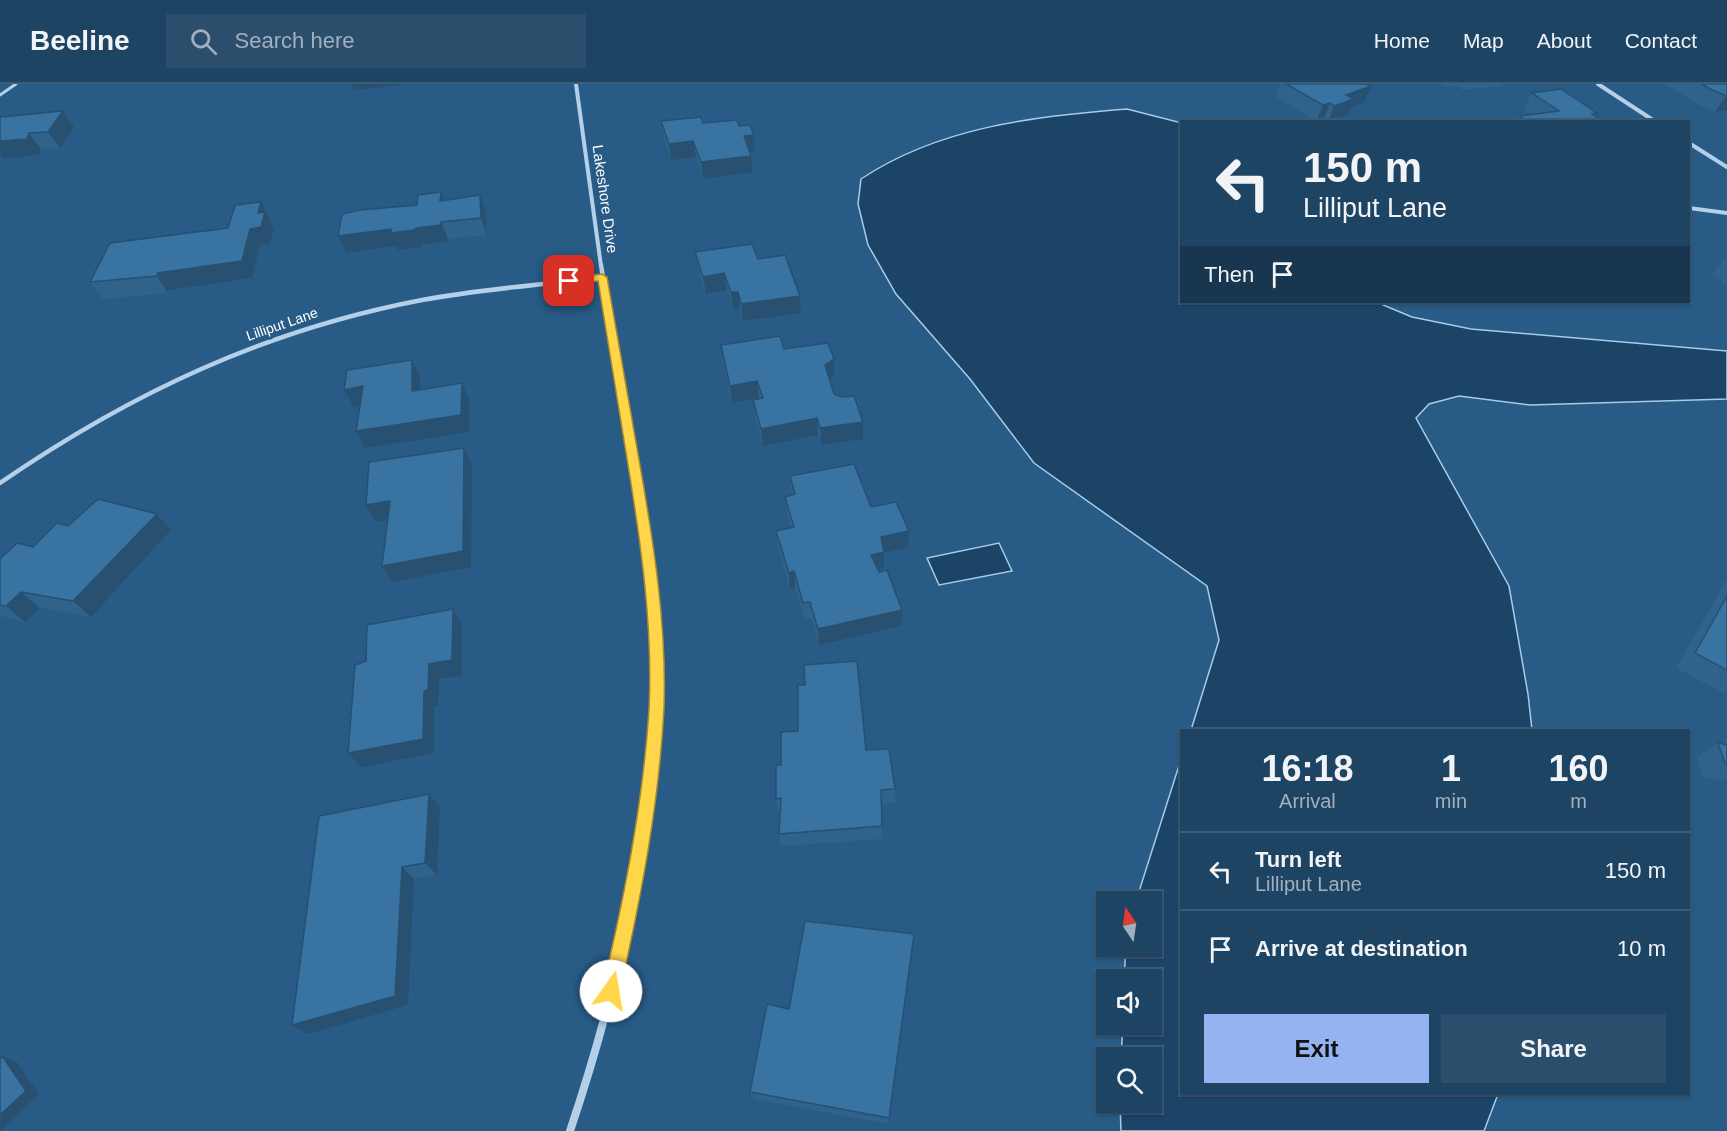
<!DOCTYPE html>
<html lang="en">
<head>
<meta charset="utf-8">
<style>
	body { margin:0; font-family:Arial,sans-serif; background:#2b4e6d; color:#f1f3f6; height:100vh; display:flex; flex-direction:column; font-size:22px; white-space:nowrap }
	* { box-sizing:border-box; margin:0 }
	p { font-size:20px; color:#a1b0bf }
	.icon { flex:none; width:33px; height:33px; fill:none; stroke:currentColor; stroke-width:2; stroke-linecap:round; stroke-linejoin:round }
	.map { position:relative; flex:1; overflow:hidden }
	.drawer { position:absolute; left:1180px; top:645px; width:510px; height:366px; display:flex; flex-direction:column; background:#1e4464; border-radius:0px; box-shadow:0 2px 4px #0004,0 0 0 2px #3c5c78 }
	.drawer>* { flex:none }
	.hud { position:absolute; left:1180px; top:36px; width:510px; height:183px; border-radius:0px; box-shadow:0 2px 4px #0004,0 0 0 2px #3c5c78; background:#1e4464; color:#f1f3f6; overflow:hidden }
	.needle { width:39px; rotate:347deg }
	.fabs { position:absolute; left:1096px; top:807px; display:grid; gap:12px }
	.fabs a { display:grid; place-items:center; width:66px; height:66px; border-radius:0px; background:#1e4464; box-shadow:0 2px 4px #0004,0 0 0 2px #3c5c78; font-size:30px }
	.pin { position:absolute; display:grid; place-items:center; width:51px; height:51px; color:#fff; margin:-26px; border-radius:12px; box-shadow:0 3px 9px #0006 }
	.me { position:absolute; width:66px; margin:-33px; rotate:13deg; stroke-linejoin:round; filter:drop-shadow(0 0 4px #0008) }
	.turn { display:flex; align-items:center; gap:21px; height:126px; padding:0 24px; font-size:27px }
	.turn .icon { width:78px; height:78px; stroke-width:2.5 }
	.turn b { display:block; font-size:42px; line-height:51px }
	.then { display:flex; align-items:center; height:57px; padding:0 24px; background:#0003; gap:12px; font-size:22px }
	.eta { display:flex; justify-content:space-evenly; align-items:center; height:102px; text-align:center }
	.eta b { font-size:36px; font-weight:700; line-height:42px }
	.button { display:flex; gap:12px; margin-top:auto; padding:12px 24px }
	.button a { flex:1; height:69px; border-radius:0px; background:#95b2f1; color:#111; font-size:24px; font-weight:700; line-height:69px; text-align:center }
	.button a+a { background:#2b4e6d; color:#f1f3f6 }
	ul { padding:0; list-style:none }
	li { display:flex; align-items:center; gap:18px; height:78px; padding:0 24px; border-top:2px solid #3c5c78 }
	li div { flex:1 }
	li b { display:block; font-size:22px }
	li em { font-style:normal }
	header { display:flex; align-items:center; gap:36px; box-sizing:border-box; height:84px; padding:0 30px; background:#1e4464; border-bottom:2px solid #3c5c78 }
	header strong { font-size:28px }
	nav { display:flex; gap:33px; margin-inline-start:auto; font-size:21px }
	.search { width:420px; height:54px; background:#2b4e6d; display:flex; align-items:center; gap:15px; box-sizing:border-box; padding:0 21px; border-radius:0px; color:#a1b0bf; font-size:22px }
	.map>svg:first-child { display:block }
</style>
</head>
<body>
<header>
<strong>Beeline</strong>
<div class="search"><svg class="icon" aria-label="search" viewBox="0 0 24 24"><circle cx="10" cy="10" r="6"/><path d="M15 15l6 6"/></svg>Search here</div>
<nav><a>Home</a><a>Map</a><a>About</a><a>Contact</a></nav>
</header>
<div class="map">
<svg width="1727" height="1047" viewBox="0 0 1727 1047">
	<rect width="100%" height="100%" fill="#285b86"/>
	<g fill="#1c4467" stroke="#a7cce8" stroke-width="1.5">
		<path d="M 1127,25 L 1182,39 L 1182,218 L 1376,218 L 1412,233 L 1471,245 L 1727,267 L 1727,315 L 1530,321 L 1459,312 L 1429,320 L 1416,334 L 1509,502 L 1528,610 L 1532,646 L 1191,646 L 1219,556 L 1207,502 L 1034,379 L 970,295 L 896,210 L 868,161 L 858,120 L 861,95 C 939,43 1035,32 1127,25 Z"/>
		<polygon points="999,459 1012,487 939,501 927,474"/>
		<polygon points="1182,672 1182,1010 1498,1010 1484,1047 1121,1047 1120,1019 1152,1018 1152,974 1121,973 1123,941 1152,940 1152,896 1124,895 1126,863 1152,862 1152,818 1136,817"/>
	</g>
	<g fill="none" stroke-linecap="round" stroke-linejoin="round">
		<polyline stroke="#b3d0e8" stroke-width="3" points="0,11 16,0"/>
		<g stroke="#b3d0e8" stroke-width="4">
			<polyline points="576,0 601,182"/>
			<polyline points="1598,0 1656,38"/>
			<polyline points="1689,59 1727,83"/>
			<polyline points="1689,124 1727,129"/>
		</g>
		<g stroke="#b3d0e8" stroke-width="4.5">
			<polyline points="601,181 638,409"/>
			<path d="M 0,399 C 131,309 265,246 422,216 C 481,205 542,201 602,193"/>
		</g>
		<path stroke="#b3d0e8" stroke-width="6" d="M 638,407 C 654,503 660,596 651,693"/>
		<path stroke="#b3d0e8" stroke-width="8" d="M 570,1047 C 609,931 638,813 651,691"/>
	</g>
	<g fill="#30638b">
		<polygon points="1280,0 1366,0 1364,18 1351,23 1348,31 1328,38 1324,35 1316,37 1276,13"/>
		<polygon points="1442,0 1502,0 1501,2 1463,6 1457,2 1444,2"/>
		<polygon points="1665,0 1727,0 1727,26 1715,28 1699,21"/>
		<polygon points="1532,9 1597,29 1595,32 1601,38 1517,38 1520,32 1531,31 1523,25"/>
		<polygon points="0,33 74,43 60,64 41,65 39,71 3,75"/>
		<polygon points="661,37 703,39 739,42 754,51 755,67 750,68 753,88 703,95 696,73 671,76 664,53"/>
		<polygon points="441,108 444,117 486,128 487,151 448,155 447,158 422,160 421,163 398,166 397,162 346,169 338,152 417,121"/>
		<polygon points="270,135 270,137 274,145 270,160 260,161 252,194 169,206 168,209 103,215 90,198 228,144"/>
		<polygon points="695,168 758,175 800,212 801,229 743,237 740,225 733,225 727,206 706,210 698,185"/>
		<polygon points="1726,173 1727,173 1727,202 1712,190"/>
		<polygon points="721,261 784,265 834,292 829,296 834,310 863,355 821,361 818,351 763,362 755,333 753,316 759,315 732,319 723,278"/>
		<polygon points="790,392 871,423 909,447 908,463 884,469 884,484 878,486 901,542 819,561 812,534 805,535 795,503 790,505 778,464 776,447 791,443 787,429 785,413 792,411"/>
		<polygon points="157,430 171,446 91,533 40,524 25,538 0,532 0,475 33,463 68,442"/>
		<polygon points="1727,495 1727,611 1676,584"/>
		<polygon points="1727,654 1727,697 1703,693 1697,673 1718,659 1725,660 1724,656"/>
		<polygon points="866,666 895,705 895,719 881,719 882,755 781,762 779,750 780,727 778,728 776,715 781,681"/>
		<polygon points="429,710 440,723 437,791 414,795 408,921 308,950"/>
		<polygon points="914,850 889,1040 754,1015 750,1008 789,925"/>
	</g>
	<g fill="#275071">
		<polygon points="352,0 409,0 354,6"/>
		<polygon points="1371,2 1364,18 1351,23 1348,31 1328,38 1334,22 1346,11"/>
		<polygon points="1726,12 1727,12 1727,26 1715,28"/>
		<polygon points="1330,19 1324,35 1316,37 1323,21"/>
		<polygon points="63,27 74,43 60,64 48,48"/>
		<polygon points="29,49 41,65 39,71 3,75 0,70 0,57"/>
		<polygon points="754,51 755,67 746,69 744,52"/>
		<polygon points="693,57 696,73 671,76 669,60"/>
		<polygon points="751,72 753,88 703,95 701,78"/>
		<polygon points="441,108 447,125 440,117"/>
		<polygon points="480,111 486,128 487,151 481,134"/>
		<polygon points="261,118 270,135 270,137 274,145 270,160 260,161 252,194 169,206 168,209 157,192 158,189 250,145 258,129"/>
		<polygon points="441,138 448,155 447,158 422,160 421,163 398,166 397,162 346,169 338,152 391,145 416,144"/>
		<polygon points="724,189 727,206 706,210 703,193"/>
		<polygon points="731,208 738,208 740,225 733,225"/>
		<polygon points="800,212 801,229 743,237 741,220"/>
		<polygon points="834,275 834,292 826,298 825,281"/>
		<polygon points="412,276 420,293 421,324 412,307"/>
		<polygon points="757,297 759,314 732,319 730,302"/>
		<polygon points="462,299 469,316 469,348 365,364 356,347"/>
		<polygon points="363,302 372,319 354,323 344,306"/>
		<polygon points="817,334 818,351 763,362 761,345"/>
		<polygon points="863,338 863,355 821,361 820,344"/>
		<polygon points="464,364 472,380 471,483 392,498 382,482"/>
		<polygon points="390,417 399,434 376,438 366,421"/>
		<polygon points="157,430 171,446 91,533 73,517"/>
		<polygon points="909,447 908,463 884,469 884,484 871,487 871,471 881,453"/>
		<polygon points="794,487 795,503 790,505 789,489"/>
		<polygon points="21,508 40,524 25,538 6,522"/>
		<polygon points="453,525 462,541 462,591 439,595 438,621 434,622 434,669 361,683 348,669 424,607 429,580"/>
		<polygon points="902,526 901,542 819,561 818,545"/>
		<polygon points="429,710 440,723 437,791 425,779"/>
		<polygon points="402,783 414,795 408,921 308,950 292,941"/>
		<polygon points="3,973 16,977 39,1010 0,1047"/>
	</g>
	<g fill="#3873a2" stroke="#275071" stroke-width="1.5">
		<polygon points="1286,0 1366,0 1371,2 1346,11 1354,15 1334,22 1330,19 1323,21"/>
		<polygon points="1702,0 1727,0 1727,12 1710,5"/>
		<polygon points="1561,5 1597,29 1592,30 1601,36 1601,38 1527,38 1520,32 1559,27 1532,9"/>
		<polygon points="63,27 48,48 29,49 27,55 0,57 0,33"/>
		<polygon points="701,33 703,39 737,36 739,42 750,41 754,51 744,52 751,72 701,78 693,57 669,60 661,37"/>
		<polygon points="441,108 440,117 480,111 481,134 441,138 441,141 416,144 414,146 391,149 391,145 338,152 342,130 360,126 417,121 418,111"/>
		<polygon points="261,118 258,129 265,128 261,143 250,145 242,177 158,189 157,192 90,198 110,159 228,144 235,121"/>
		<polygon points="752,160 758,175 785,171 800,212 741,220 738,208 731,208 724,189 703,193 695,168"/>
		<polygon points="780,252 784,265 828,259 834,275 825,281 834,310 842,313 854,312 863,338 820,344 817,334 761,345 753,316 763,314 757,297 730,302 721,261"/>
		<polygon points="412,276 412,307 462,299 461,331 356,347 363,302 344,306 347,286"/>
		<polygon points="464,364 463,467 382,482 390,417 366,421 369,378"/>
		<polygon points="854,380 871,423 896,418 909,447 881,453 884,468 871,471 879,488 887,486 902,526 818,545 810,518 803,519 794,487 789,489 776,447 794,443 785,413 795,410 790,392"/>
		<polygon points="98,415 157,430 73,517 21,508 6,522 0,521 0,475 17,459 33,463 57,439 68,442"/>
		<polygon points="1727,512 1727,586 1695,569"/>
		<polygon points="453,525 452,576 429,580 428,606 424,607 423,655 348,669 355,581 366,577 367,541"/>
		<polygon points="857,577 866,666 889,665 895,705 881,706 882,742 779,750 781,714 776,715 776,681 781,681 781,648 798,647 798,601 805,601 804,581"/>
		<polygon points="1718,659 1727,661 1727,680 1725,679"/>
		<polygon points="429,710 425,779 402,783 395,912 292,941 319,732"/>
		<polygon points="805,837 914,850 889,1034 750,1008 767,920 789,925"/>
		<polygon points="3,973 26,1007 0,1031 0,975"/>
	</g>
	<path fill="#ffd54a" stroke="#a68a30" stroke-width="1.5" d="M 602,190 L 607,193 C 618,256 629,319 640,381 C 654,461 667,543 664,625 C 659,720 641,814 620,907 L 617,913 L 611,916 L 605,913 L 602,907 C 624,814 643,720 649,625 C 653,544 641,460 628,381 C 618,319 608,258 598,197 L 569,200 L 564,197 L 569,194 Z"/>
	<g text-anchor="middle" stroke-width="6" stroke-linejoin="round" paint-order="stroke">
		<g font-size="14" fill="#fff" stroke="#285b86">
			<text transform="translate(282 240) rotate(-19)" y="5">Lilliput Lane</text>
		</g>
		<g font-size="15" fill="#fff" stroke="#285b86">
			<text transform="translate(605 115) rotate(82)" y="5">Lakeshore Drive</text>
		</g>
	</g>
</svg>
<div class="fabs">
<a><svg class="needle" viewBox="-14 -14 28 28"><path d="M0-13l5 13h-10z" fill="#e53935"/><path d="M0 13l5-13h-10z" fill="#a1b0bf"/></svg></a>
<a><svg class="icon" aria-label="sound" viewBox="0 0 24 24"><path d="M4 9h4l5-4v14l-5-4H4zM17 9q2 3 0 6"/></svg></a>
<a><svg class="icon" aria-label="search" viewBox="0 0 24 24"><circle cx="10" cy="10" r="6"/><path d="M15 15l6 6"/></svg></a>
</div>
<div class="pin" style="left:569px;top:197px;background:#d93025"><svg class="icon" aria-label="arrive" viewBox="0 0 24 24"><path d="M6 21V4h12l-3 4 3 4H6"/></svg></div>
<svg class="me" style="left:611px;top:907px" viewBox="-20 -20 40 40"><circle r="19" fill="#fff"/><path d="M0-13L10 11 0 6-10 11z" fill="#ffd54a"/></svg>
<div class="hud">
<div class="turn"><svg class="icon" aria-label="left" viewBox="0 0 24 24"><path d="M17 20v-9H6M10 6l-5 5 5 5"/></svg><div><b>150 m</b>Lilliput Lane</div></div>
<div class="then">Then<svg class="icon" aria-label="arrive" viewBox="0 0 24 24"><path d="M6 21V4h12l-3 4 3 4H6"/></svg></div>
</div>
<section class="drawer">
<div class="eta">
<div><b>16:18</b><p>Arrival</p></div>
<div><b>1</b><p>min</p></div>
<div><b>160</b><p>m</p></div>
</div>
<ul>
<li><svg class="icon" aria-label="left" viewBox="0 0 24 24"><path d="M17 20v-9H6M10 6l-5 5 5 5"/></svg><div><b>Turn left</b><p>Lilliput Lane</p></div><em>150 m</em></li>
<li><svg class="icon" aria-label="arrive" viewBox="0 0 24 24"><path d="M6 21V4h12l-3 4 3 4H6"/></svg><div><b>Arrive at destination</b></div><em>10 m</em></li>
</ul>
<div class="button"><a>Exit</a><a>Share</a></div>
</section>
</div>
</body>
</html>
